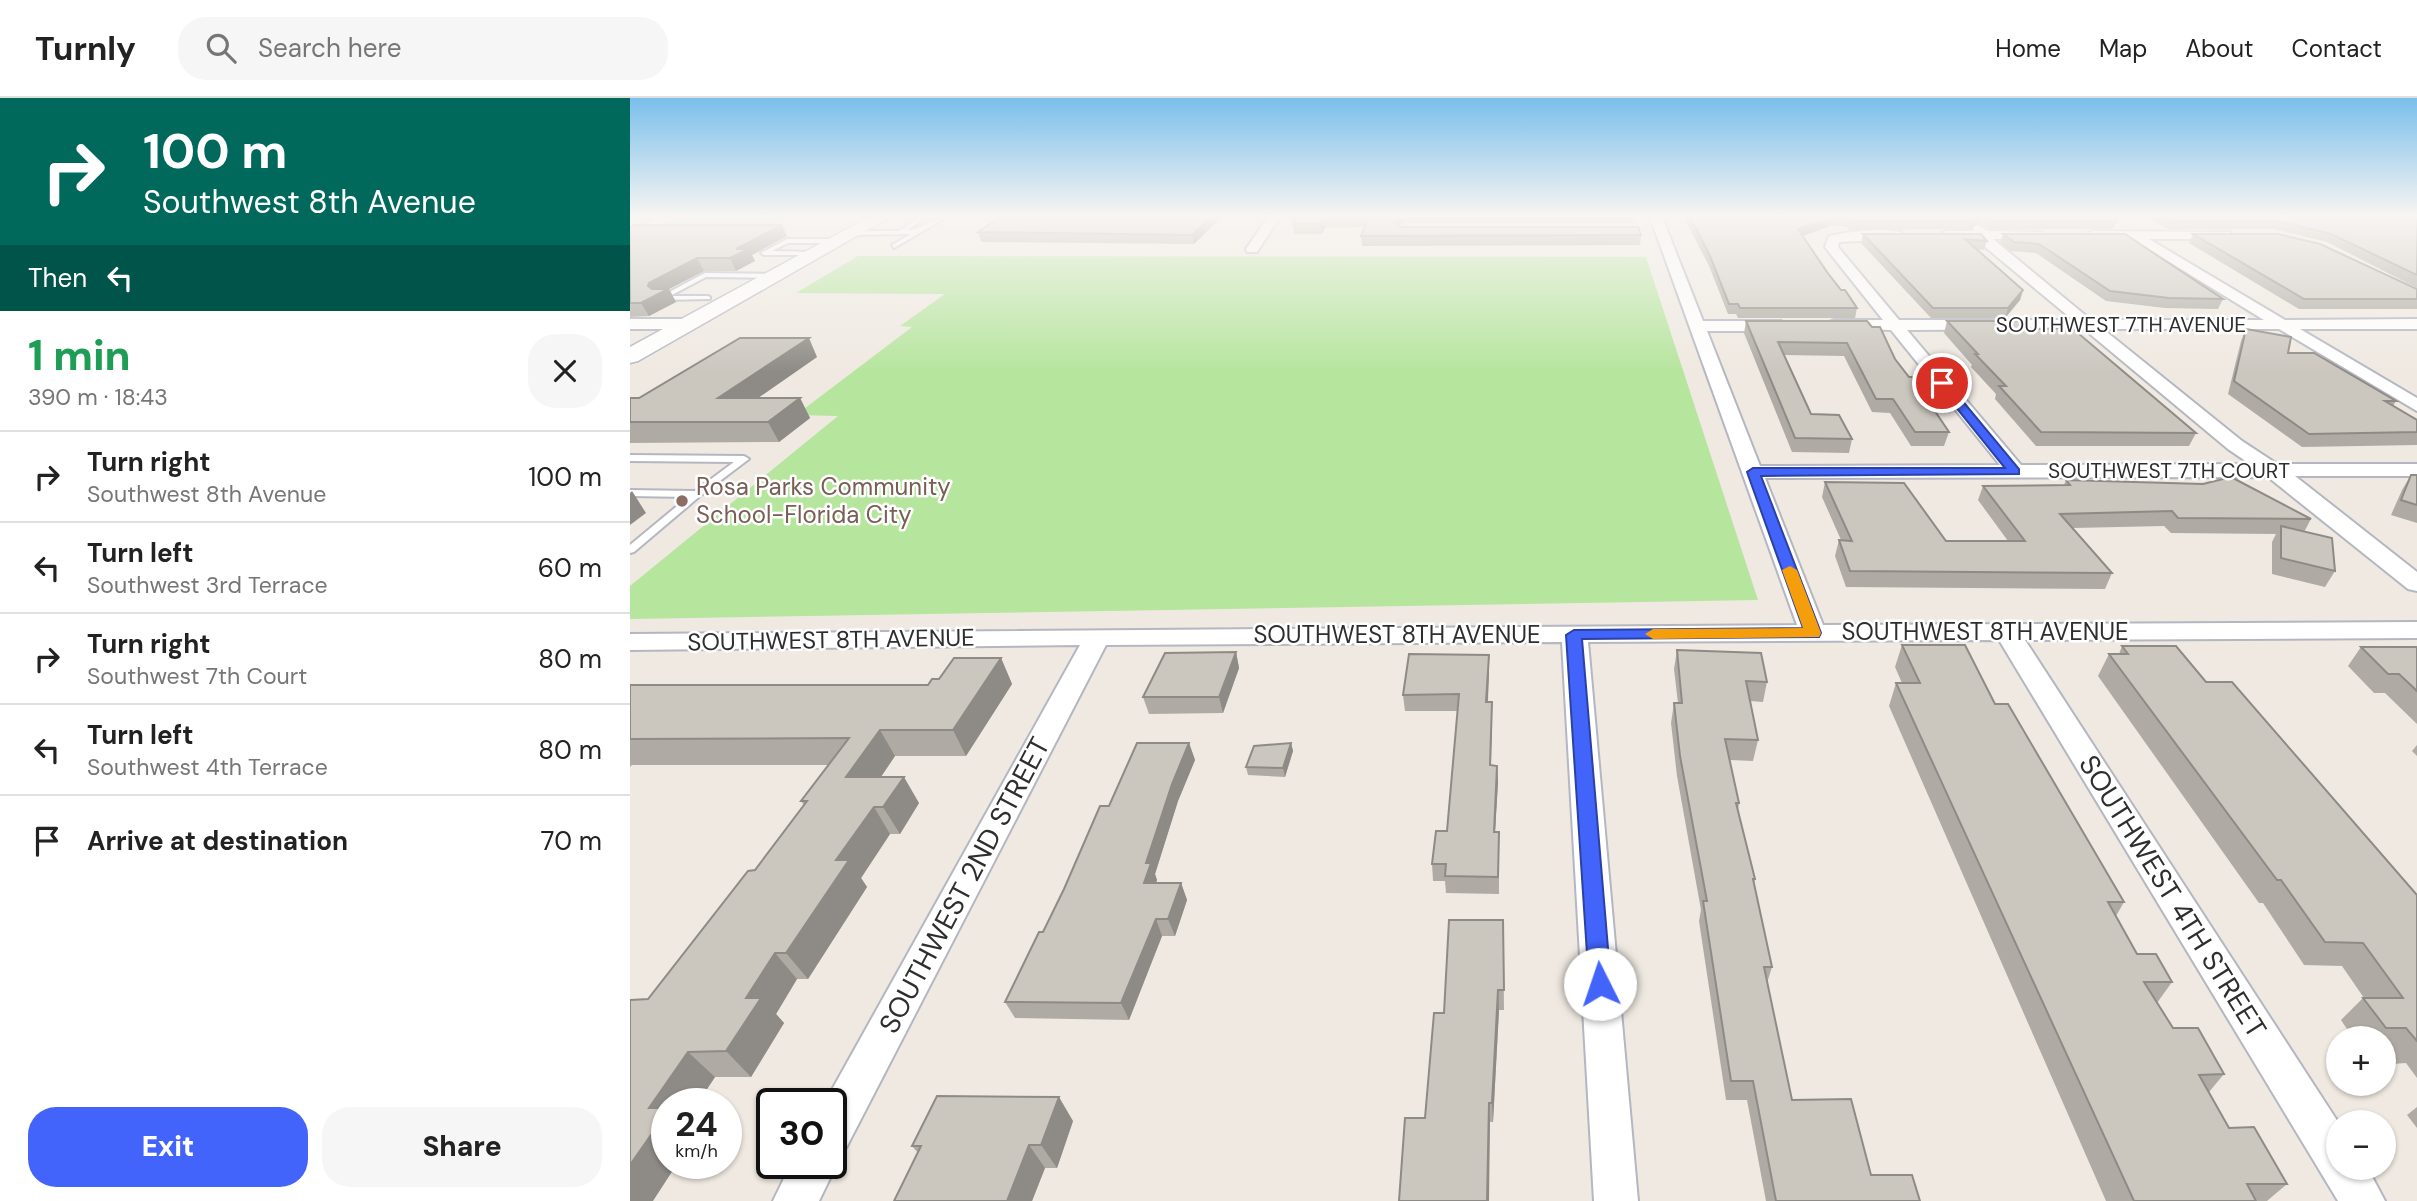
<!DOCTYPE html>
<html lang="en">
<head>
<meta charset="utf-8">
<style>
	body { margin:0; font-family:"DM Sans",sans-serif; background:#f6f6f6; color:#222; height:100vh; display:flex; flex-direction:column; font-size:26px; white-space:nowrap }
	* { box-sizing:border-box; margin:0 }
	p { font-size:23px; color:#767676 }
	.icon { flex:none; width:38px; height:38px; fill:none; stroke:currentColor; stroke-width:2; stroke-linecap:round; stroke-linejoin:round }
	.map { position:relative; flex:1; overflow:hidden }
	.sheet { display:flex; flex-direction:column; background:#fff; width:630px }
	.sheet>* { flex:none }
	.banner { background:#00695c; color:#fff; overflow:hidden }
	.controls { position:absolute; left:1696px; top:928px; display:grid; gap:14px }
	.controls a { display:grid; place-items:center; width:70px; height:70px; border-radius:50%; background:#fff; box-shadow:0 2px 5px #0004; font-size:35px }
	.speed { position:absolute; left:21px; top:990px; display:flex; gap:14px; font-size:35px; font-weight:700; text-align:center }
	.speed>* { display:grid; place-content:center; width:91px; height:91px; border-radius:50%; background:#fff; box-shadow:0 2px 5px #0004; line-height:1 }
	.speed small { font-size:18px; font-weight:400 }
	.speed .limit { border:4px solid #111; border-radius:10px; background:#fff; color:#111 }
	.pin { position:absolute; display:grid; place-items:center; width:60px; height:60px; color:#fff; margin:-30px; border:4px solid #fff; border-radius:50%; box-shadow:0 2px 7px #0007 }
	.me { position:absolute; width:77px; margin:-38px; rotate:356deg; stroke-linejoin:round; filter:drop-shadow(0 0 5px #0008) }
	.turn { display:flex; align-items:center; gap:24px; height:147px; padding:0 28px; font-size:32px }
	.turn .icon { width:91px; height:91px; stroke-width:2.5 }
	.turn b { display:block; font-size:49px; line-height:60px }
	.then { display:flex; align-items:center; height:66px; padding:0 28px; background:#0003; gap:14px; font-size:26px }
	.round { display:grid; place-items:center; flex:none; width:74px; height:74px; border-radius:28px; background:#f6f6f6 }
	.head { display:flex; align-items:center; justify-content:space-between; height:119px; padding:0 28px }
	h1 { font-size:42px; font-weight:800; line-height:52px; color:#1e9e55 }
	.cta { display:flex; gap:14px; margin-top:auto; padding:14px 28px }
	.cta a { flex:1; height:80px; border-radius:28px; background:#4264fb; color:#fff; font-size:28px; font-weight:800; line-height:80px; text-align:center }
	.cta a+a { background:#f6f6f6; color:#222 }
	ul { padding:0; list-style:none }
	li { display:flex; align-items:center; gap:21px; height:91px; padding:0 28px; border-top:2px solid #e0e0e0 }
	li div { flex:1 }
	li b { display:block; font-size:26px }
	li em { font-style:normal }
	header { display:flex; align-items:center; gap:42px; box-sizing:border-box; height:98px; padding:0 35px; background:#fff; border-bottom:2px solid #e0e0e0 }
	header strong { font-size:33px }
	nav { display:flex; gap:38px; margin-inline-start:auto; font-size:24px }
	.search { width:490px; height:63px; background:#f6f6f6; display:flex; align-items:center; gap:18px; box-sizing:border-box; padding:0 24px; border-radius:28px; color:#767676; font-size:26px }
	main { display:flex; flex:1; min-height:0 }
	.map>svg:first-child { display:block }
</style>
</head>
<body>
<header>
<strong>Turnly</strong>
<div class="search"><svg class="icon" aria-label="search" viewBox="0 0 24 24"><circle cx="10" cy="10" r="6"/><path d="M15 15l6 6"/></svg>Search here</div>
<nav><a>Home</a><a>Map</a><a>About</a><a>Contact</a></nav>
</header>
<main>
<section class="sheet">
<div class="banner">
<div class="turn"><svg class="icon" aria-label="right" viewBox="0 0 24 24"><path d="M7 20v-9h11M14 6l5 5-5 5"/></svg><div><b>100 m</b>Southwest 8th Avenue</div></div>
<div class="then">Then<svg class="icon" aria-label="left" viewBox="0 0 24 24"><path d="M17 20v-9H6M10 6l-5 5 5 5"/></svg></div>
</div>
<div class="head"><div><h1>1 min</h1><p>390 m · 18:43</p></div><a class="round"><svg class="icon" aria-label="close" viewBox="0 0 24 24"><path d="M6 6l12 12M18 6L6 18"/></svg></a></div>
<ul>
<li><svg class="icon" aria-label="right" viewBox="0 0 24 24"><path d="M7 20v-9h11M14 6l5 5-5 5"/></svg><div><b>Turn right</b><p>Southwest 8th Avenue</p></div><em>100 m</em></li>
<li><svg class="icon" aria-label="left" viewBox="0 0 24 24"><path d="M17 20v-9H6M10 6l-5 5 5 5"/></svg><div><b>Turn left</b><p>Southwest 3rd Terrace</p></div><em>60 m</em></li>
<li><svg class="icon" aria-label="right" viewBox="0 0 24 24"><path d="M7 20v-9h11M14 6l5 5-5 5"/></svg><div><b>Turn right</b><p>Southwest 7th Court</p></div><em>80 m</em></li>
<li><svg class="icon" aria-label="left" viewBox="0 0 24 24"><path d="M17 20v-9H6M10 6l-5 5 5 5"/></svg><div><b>Turn left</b><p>Southwest 4th Terrace</p></div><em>80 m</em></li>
<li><svg class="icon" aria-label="arrive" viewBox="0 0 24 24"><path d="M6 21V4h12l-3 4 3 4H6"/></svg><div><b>Arrive at destination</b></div><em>70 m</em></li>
</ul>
<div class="cta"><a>Exit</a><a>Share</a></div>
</section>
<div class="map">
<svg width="1787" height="1103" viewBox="0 0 1787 1103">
	<rect width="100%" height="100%" fill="#efe9e1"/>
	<g fill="#b6e59e">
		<polygon points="56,119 160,119 123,137 14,137"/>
		<polygon points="228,158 1016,159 1128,502 0,521 0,488 208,318 166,317 282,229 270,228 315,196 166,195"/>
	</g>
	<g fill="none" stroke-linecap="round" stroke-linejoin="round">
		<g stroke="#b4b7c1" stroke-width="4">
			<g id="service">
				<path d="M 290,119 L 297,119 L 277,132 C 292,132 302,119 317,119 L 264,150 L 262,147 L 281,136 L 221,137 L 218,135 L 221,133 L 269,133 Z"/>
				<polygon points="157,141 207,141 210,143 207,145 158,145 142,153 186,154 184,157 134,157 131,155"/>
				<polygon points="75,175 144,176 147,178 144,180 76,179 40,198 78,198 80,199 80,201 31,202 28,200"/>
				<polygon points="0,357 114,358 119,361 70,398 4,454 0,455 0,447 58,399 0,398 0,392 65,393 104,364 0,363"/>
			</g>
		</g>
		<g stroke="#b4b7c1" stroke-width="4">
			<g id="minor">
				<polygon points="32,119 48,119 0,141 0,132"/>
				<polygon points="638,119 650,119 627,154 617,154 616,151"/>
				<path d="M 1020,119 L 1032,119 L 1073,223 L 1151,223 L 1159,228 L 1151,233 L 1077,233 L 1130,368 L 1370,367 L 1261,232 L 1199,230 L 1196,227 L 1199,224 L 1204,222 L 1253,222 L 1195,149 L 1199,138 C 1221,133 1249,130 1271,134 L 1271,140 L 1267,141 L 1209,144 L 1208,149 L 1269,222 L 1443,222 L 1354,148 L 1350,141 L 1316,141 L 1310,137 L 1316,133 L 1343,133 L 1344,128 L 1348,127 L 1358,133 L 1411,134 L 1411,140 L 1407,141 L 1363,141 L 1461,222 L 1634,222 L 1502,141 L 1459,140 L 1459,134 L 1463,133 L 1600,134 L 1600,140 L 1596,141 L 1519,141 L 1655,222 L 1787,221 L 1787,231 L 1670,231 L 1787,300 L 1787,313 L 1649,231 L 1473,231 L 1612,343 L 1647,366 L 1787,366 L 1787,378 L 1665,378 L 1787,474 L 1787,493 L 1778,491 L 1638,379 L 1135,380 L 1193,527 L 1787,524 L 1787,540 L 1395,542 L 1708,1024 L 1708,1069 L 1737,1069 L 1755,1103 L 1708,1103 L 1369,542 L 958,544 L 1008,1103 L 964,1103 L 932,544 L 476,547 L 216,1050 L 202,1056 L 207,1066 L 189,1103 L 143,1103 L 161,1066 L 201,1066 L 201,1006 L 194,1006 L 450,547 L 0,552 L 0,536 L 1167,527 ZM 1454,231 L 1598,351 L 1620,366 L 1391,367 L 1277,232 Z"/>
				<polygon points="0,221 57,221 65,226 57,231 0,231"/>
			</g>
		</g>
		<g stroke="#b4b7c1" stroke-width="3">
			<polygon id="secondary" points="239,119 260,119 8,263 0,265 0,249"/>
		</g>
		<use href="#service" fill="#fff" fill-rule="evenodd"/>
		<use href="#minor" fill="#fff" fill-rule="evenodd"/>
		<use href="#secondary" fill="#fff" fill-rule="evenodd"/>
	</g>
	<g fill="#afaba4">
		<polygon points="371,119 591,119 564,146 351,144 348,134"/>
		<polygon points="662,119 1003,119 1003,125 772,125 769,128 771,129 1011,137 1010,147 732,148 731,138 734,129 695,130 692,136 664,136"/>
		<polygon points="1054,119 1490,119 1482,131 1360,131 1349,125 1340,131 1219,132 1216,128 1200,128 1173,138 1197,174 1227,210 1225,220 1108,220 1106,216 1098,216 1079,168"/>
		<polygon points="1518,119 1787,119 1787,190 1697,144 1644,131 1538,131"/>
		<polygon points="0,129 157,138 122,157 125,163 106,173 74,173 39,191 46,204 19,218 0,219"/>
		<polygon points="1233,136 1357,143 1354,152 1346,151 1393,192 1390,202 1375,220 1301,220 1231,145"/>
		<polygon points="1373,136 1593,201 1588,211 1535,210 1476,203 1406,155 1381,153 1370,145"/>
		<polygon points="1563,136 1787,191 1787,211 1669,211 1559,145"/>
		<polygon points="1116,223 1237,223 1319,334 1314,348 1281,348 1260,315 1242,314 1214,258 1154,257 1181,316 1222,341 1219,355 1162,354 1114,235"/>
		<polygon points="1317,223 1397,231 1566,335 1559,348 1406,348 1365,301 1366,296 1341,269 1342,267 1314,235"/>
		<polygon points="1616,231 1658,255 1766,303 1763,308 1787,322 1787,347 1672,349 1598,296 1611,243"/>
		<polygon points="187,259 128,300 170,300 180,320 149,344 0,345 0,300 9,300"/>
		<polygon points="1781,377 1787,377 1787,425 1761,417 1772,392"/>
		<polygon points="1436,382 1681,421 1674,434 1705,473 1695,489 1642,476 1642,444 1646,436 1541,435 1534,428 1443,430 1482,475 1475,491 1216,489 1205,458 1209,442 1211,442 1192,399 1195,384 1316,443 1378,443 1348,402 1353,388 1434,387"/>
		<polygon points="1272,547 1365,606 1494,804 1486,818 1507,856 1542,884 1527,905 1543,930 1594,976 1579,994 1599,1030 1657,1086 1637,1103 1476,1103 1259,608 1266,585 1272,585 1265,569"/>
		<polygon points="1492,548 1576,584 1787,797 1787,980 1776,965 1762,966 1754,954 1754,940 1723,940 1711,922 1733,900 1734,900 1712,868 1674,867 1633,805 1629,805 1468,578 1479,556 1489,556"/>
		<polygon points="1731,549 1787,549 1787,626 1755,595 1744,595 1718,568"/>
		<polygon points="1047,552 1137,584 1133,604 1120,603 1128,642 1123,663 1100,662 1109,705 1108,713 1125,781 1124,785 1142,869 1137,885 1162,1002 1241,1077 1290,1103 1136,1103 1117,1002 1096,1002 1069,823 1071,812 1047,678 1041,625 1044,605 1048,605 1044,571"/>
		<polygon points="606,554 609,570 593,615 519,616 513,599"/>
		<polygon points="859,557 859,573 858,604 862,604 862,621 861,667 867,668 868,684 865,734 869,751 869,796 816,795 815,783 803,783 802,766 817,733 828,613 775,613 773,597"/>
		<polygon points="371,560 382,586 336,658 265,658 251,679 289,705 270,736 260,736 231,780 237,789 178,881 167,881 146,916 154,925 121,979 85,979 67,1006 18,901 125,772 174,707 171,703 199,667 2,667 0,669 0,587 298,587 309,581"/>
		<polygon points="559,645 565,662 548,703 525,776 527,782 526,785 551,785 557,802 545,838 532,838 499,922 385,920 375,904 479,708"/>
		<polygon points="661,645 663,653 655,679 618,677 616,669"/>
		<polygon points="1787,647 1787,658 1782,653"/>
		<polygon points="873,822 874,912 869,912 863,1024 795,1020"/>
		<polygon points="1787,1009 1787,1030 1777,1017"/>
		<polygon points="443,1023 427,1070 415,1070 402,1103 264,1103 288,1055 282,1048"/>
	</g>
	<g fill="#8e8b86">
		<polygon points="580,119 591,119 564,146 562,137"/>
		<polygon points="768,119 772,119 772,125 764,133 763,123"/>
		<polygon points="1347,119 1351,119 1349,125 1340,131 1342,123"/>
		<polygon points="1488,119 1490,119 1482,131 1485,123"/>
		<polygon points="694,120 695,130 692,136 691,126"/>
		<polygon points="1202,120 1200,128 1167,140 1168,131"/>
		<polygon points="152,127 157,138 122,157 125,163 106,173 100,160 106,151"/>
		<polygon points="67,160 74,173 39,191 46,204 19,218 11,205 19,185"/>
		<polygon points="1393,192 1390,202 1375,220 1378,210"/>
		<polygon points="179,240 187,259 99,320 88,300"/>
		<polygon points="170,300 180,320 149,344 138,324"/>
		<polygon points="2,393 16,415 0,427 0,395"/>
		<polygon points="606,554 609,570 593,615 589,599"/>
		<polygon points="859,557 859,573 857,620 856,604"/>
		<polygon points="371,560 382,586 336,658 323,632"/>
		<polygon points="862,604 862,621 860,684 860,667"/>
		<polygon points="250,632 265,658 233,705 216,679"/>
		<polygon points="559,645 565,662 548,703 525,776 527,782 520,802 514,785 516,765 542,686"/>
		<polygon points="661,645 663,653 655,679 653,670"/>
		<polygon points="867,668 868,684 864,751 864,734"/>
		<polygon points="274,679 289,705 270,736 253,709"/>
		<polygon points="244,709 260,736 231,780 237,789 178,881 156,855 206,762"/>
		<polygon points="551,785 557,802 545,838 538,821"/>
		<polygon points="526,821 532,838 499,922 491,905"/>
		<polygon points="145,855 167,881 146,916 154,925 121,979 96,953 116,900"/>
		<polygon points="868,892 869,912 863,1024 862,1005"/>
		<polygon points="58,954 85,979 67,1006 37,1006 37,1066 47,1066 23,1103 0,1103 0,1067 19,1010"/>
		<polygon points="429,999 443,1023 427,1070 411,1047"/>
		<polygon points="859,1005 860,1024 859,1103 857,1103"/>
		<polygon points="399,1047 415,1070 402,1103 377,1103"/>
	</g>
	<g fill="#cbc7bf" stroke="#8e8b86" stroke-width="2">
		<polygon points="371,119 580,119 562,137 348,134"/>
		<polygon points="662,119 768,119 763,123 771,129 1008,129 1011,137 731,138 738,120 694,120 691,126 663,126 666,120 661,120"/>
		<polygon points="1060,119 1347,119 1342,123 1221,123 1217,120 1202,120 1168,131 1197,174 1211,192 1215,192 1227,210 1110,210 1108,206 1099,206 1080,158"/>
		<polygon points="1356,119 1488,119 1485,123 1362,123"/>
		<polygon points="1535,119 1787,119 1787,177 1701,136 1648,123 1541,123"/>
		<polygon points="5,127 152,127 106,151 119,151 100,160 67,160 19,185 18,188 22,191 38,191 11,205 0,205 0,129"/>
		<polygon points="1233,136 1351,136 1357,143 1335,141 1393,192 1378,210 1303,210"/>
		<polygon points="1373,136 1495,136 1593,201 1539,200 1480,193 1409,146 1384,144"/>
		<polygon points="1563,136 1648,136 1690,146 1787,191 1787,201 1674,201"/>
		<polygon points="1116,223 1237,223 1242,229 1250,229 1265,261 1279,279 1282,279 1319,334 1285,334 1263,301 1246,301 1217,245 1148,244 1181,316 1209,317 1222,341 1165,340"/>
		<polygon points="1317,223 1389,223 1397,231 1442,230 1566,335 1411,334 1369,288 1376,288 1345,256 1348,256"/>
		<polygon points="1616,231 1661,239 1658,255 1684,255 1766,303 1755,303 1787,322 1787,334 1679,336 1604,283"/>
		<polygon points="110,240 179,240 88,300 170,300 138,324 0,324 0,300 9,300"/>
		<polygon points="1781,377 1787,377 1787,407 1771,402"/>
		<polygon points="1601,379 1681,421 1548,420 1542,413 1430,416 1482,475 1220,473 1209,442 1222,443 1195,384 1274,385 1316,443 1395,443 1353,388 1440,387 1436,382 1573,386"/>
		<polygon points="1651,428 1702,440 1705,473 1651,460"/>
		<polygon points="1272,547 1335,547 1365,606 1378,606 1494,804 1478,804 1507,856 1526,856 1542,884 1514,884 1543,930 1568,930 1594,976 1569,977 1599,1030 1624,1029 1657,1086 1617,1086 1626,1103 1504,1103 1266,585 1290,585"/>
		<polygon points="1492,548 1546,548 1576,584 1602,584 1787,797 1787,943 1776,930 1756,930 1733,900 1773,900 1733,845 1695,844 1651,782 1647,782 1479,556 1498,556"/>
		<polygon points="1731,549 1787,549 1787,593 1769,576 1758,576"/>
		<polygon points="1047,552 1131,555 1137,584 1116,583 1128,642 1095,641 1109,705 1106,705 1125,781 1123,781 1142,869 1134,869 1162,1002 1221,1001 1241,1077 1282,1077 1290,1103 1146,1103 1123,983 1101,983 1073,803 1077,803 1050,658 1044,605 1052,605"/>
		<polygon points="606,554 589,599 513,599 535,555"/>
		<polygon points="779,556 859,557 856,604 862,604 860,667 867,668 864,734 869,734 868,779 815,778 816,766 802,766 806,733 817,733 829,596 773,597"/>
		<polygon points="324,560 371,560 323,632 250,632 216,679 274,679 253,709 244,709 206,762 219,762 156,855 145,855 116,900 131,900 96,953 58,954 19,1010 37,1010 37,1014 0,1067 0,902 18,901 118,773 125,772 177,703 171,703 219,640 0,641 0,587 298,587 302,581 309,581"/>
		<polygon points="507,645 559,645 542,686 516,765 521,765 514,785 551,785 538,821 526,821 491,905 375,904 409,834 413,834 434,791 470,708 479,708"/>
		<polygon points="661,645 653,670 616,669 624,648"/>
		<polygon points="819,822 873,822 874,892 868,892 862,1005 859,1005 857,1103 769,1103 775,1020 795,1020 804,915 814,915"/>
		<polygon points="307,998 429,999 411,1047 399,1047 377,1103 264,1103 291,1048 282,1048"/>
	</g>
	<linearGradient id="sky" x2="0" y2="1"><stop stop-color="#7abfeb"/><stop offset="0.43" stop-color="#f8f5f2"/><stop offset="1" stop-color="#f8f5f2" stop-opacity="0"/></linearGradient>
	<rect width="1787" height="274" fill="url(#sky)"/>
	<polygon fill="#4264fb" stroke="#2b41a3" stroke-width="2" points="1308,283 1316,283 1389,371 1389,376 1131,378 1191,535 1189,539 952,541 981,886 978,893 970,896 962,893 959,886 936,537 944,532 1173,530 1117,374 1123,370 1375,370 1308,287"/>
	<polygon fill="#f59e0b" points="1160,468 1167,472 1191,535 1189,539 1023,541 1015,536 1023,531 1173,530 1152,472"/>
	<circle fill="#8d6e63" stroke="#fff" stroke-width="2.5" cx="52" cy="403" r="7"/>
	<g text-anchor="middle" stroke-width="5" stroke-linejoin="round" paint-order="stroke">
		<g font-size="21" fill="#2e2e2e" stroke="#fff">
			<text x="1491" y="234">SOUTHWEST 7TH AVENUE</text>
			<text x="1539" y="380">SOUTHWEST 7TH COURT</text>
		</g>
		<g font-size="24" fill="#785e54" stroke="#fff" text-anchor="start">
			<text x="66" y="397">Rosa Parks Community<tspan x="66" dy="28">School-Florida City</tspan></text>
		</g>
		<g font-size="24" fill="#2e2e2e" stroke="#fff">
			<text x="1355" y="542">SOUTHWEST 8TH AVENUE</text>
			<text x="767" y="545">SOUTHWEST 8TH AVENUE</text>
			<text transform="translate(201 542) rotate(-1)" y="8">SOUTHWEST 8TH AVENUE</text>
		</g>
		<g font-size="28" fill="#2e2e2e" stroke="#fff">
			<text transform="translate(334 787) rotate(-62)" y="10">SOUTHWEST 2ND STREET</text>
			<text transform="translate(1543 798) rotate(58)" y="10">SOUTHWEST 4TH STREET</text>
		</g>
	</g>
</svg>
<div class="controls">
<a>+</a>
<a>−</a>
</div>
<div class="speed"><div>24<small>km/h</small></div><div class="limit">30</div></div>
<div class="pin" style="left:1312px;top:285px;background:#d93025"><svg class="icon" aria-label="arrive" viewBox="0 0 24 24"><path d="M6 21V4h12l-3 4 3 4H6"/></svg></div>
<svg class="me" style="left:970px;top:886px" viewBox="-20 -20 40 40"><circle r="19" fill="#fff"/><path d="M0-13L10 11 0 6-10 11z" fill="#4264fb"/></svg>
</div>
</main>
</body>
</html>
